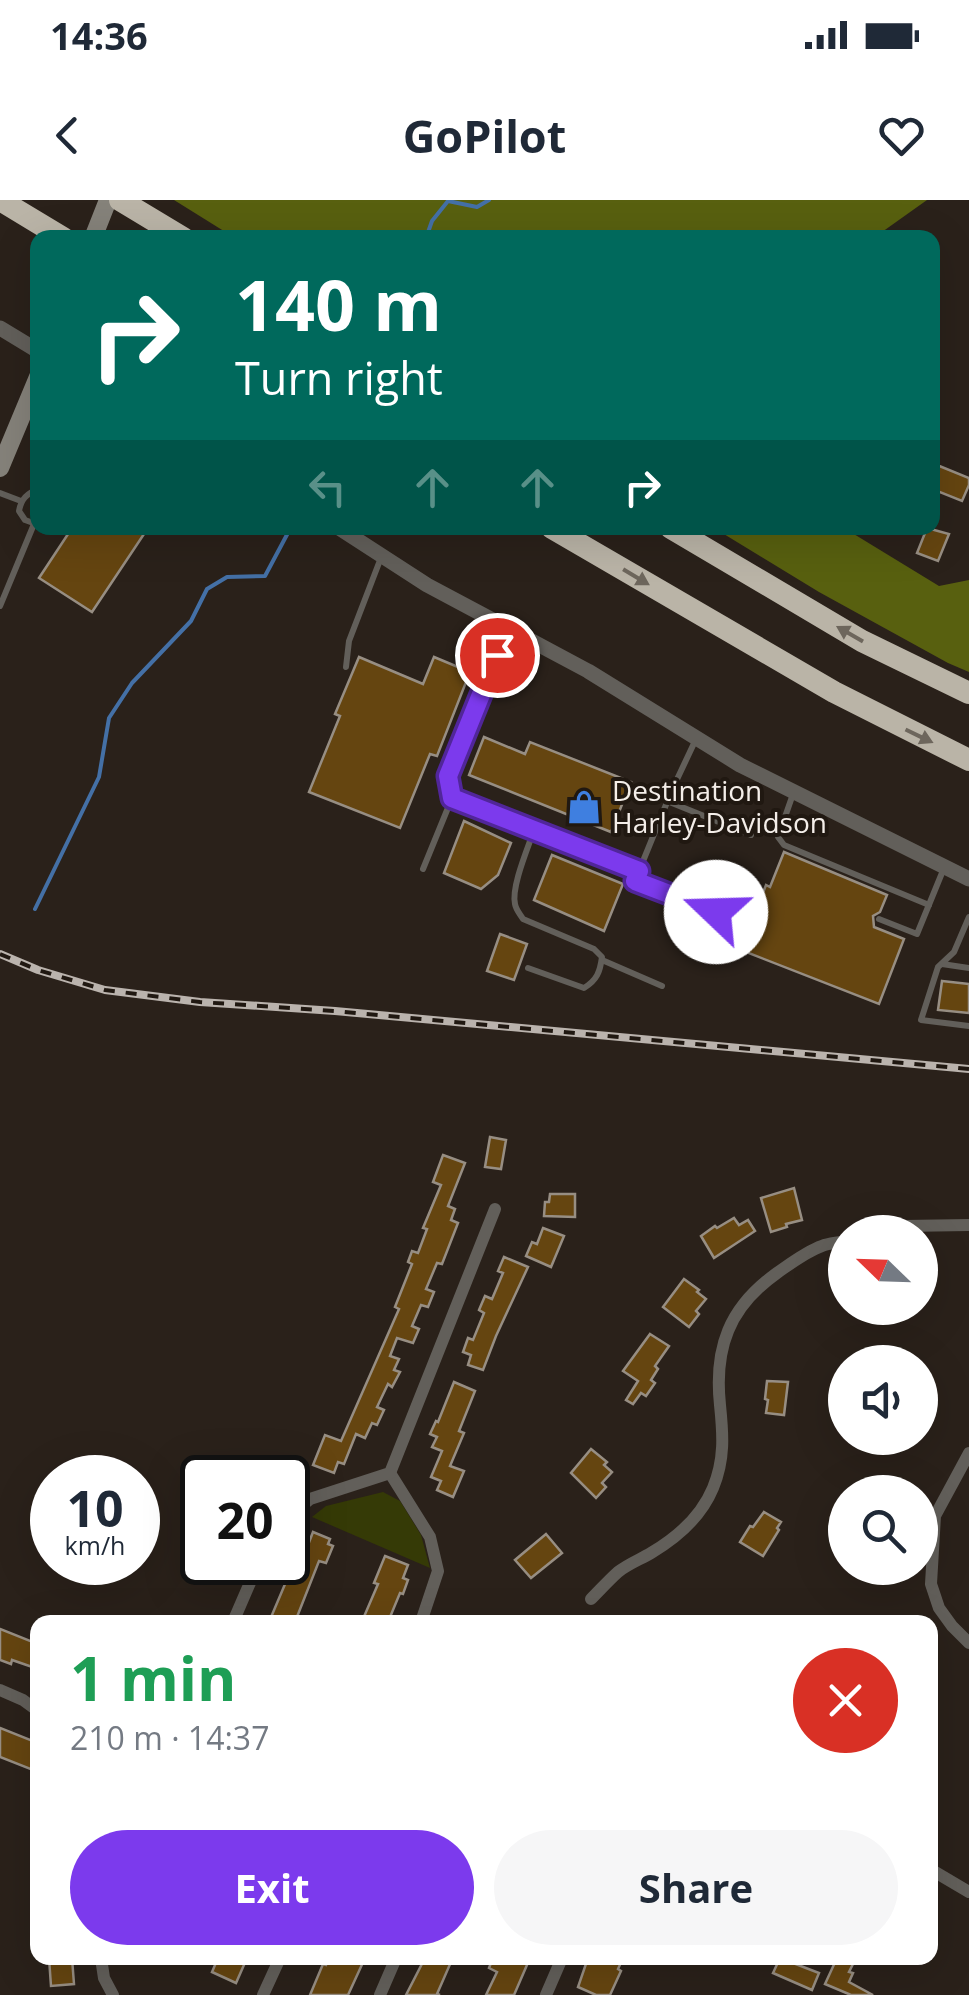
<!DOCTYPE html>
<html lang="en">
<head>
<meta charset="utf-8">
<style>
	body { margin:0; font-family:"Open Sans",sans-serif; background:#f6f6f7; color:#1f2937; height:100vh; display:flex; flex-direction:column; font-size:38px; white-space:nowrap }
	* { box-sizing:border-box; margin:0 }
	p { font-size:32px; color:#747a83 }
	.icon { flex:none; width:55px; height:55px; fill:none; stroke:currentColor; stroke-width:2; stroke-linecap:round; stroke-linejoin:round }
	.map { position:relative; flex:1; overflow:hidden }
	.panel { position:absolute; left:30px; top:1415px; width:908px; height:350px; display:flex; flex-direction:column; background:#fff; border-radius:20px; box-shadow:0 10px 40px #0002 }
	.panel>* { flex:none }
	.top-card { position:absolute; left:30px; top:30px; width:910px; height:305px; border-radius:20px; box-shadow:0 10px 40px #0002; background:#00695c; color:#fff; overflow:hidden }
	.needle { width:65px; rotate:293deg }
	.tools { position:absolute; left:828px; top:1015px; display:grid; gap:20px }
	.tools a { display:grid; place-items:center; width:110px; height:110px; border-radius:50%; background:#fff; box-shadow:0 10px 40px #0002; font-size:50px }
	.speed { position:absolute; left:30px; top:1255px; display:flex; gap:20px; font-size:50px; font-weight:700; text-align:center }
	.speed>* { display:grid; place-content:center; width:130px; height:130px; border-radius:50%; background:#fff; box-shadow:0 10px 40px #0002; line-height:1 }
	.speed small { font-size:25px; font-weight:400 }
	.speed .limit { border:5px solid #111; border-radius:15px; background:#fff; color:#111 }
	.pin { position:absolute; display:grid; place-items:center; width:85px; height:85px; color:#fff; margin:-42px; border:5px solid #fff; border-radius:50%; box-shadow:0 2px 10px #0007 }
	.me { position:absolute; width:110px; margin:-55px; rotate:291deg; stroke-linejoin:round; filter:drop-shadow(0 0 8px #0008) }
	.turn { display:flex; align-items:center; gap:35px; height:210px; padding:0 40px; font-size:45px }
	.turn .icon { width:130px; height:130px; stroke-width:2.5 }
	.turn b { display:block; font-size:70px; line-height:85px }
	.lanes { display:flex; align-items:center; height:95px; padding:0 40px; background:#0003; justify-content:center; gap:50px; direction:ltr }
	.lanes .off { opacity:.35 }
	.round { display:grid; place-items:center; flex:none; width:105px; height:105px; border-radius:52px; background:#f6f6f7 }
	.headline { display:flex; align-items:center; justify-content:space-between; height:170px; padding:0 40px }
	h1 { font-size:60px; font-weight:700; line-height:75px; color:#1e9e55 }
	.action { display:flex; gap:20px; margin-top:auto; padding:20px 40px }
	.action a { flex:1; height:115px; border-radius:60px; background:#7c3aed; color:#fff; font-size:40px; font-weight:700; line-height:115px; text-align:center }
	.action a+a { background:#f6f6f7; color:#1f2937 }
	.status { display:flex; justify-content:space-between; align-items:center; height:70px; padding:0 50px; background:#fff; direction:ltr }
	.status svg { height:28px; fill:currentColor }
	header { display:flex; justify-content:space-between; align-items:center; height:130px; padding:0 40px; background:#fff; font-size:45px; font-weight:700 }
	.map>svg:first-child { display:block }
</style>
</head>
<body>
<div class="status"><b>14:36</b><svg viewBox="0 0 49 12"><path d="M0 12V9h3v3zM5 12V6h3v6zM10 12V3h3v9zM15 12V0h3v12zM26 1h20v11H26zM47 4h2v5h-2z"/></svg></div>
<header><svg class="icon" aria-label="back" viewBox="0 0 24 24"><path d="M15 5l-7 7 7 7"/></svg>GoPilot<svg class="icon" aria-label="heart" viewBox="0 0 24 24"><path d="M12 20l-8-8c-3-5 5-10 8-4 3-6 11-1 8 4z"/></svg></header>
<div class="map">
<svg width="969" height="1795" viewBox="0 0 969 1795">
	<rect width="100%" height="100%" fill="#2a211a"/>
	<polygon fill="#353a06" points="383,1292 400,1301 421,1335 430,1368 312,1317 326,1306"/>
	<g fill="#58600f">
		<polygon points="174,0 927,0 875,37 235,38"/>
		<polygon points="714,328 844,328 939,386 969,380 969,472 948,463 819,392"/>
	</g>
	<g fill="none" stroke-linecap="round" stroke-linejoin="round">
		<g stroke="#4470a6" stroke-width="4">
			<polyline points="426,38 432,21 448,1 477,7 489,0"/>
			<polyline points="35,709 99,577 109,518 132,483 191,421 207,389 227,377 265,376 290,329"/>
		</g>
	</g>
	<g fill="#654510" stroke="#978e83" stroke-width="2.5">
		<polygon points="932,263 969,278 969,285 962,301 932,289"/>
		<polygon points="72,328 148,328 92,412 39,378"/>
		<polygon points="927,328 949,334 938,361 917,353"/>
		<polygon points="359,457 423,484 434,457 470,472 437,556 430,554 400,628 309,592 340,516 335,514"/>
		<polygon points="484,537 525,554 530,542 631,582 611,632 469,575"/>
		<polygon points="464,621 511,643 498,675 481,689 444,673"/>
		<polygon points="784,652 887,695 880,712 873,716 874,727 904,739 879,804 741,750 766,685 770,687"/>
		<polygon points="552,655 623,684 604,731 534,700"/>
		<polygon points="500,734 527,744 514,780 487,771"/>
		<polygon points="942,781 969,784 969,813 938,810"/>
		<polygon points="490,937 506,940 501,969 485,967"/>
		<polygon points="443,955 465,963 448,1006 455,1009 451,1020 458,1023 442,1064 437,1063 426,1089 434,1092 428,1107 421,1105 412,1126 419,1129 413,1143 397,1138 390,1156 399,1159 394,1170 400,1172 392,1187 388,1184 377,1207 384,1210 377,1225 372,1223 365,1238 356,1234 344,1264 338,1262 334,1273 313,1265 325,1235 341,1241 399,1109 395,1107 412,1064 408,1062 412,1051 418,1053 427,1029 423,1028 441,985 433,982"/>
		<polygon points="794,988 802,1020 786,1024 787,1027 771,1032 761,998"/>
		<polygon points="550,994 575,994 575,1017 544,1016 545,1002 549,1002"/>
		<polygon points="734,1018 739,1025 748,1020 755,1031 714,1058 701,1036 715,1026 717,1028"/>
		<polygon points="543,1028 564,1036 551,1067 526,1056 532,1042 537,1044"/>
		<polygon points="504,1057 528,1067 496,1136 483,1170 468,1165 471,1155 463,1152 468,1138 473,1140 484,1113 479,1110 485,1096 492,1099 503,1073 498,1071"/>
		<polygon points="684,1079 699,1090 697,1092 706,1099 696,1111 699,1114 689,1127 663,1107"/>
		<polygon points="650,1134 669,1146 655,1166 658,1169 651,1180 655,1183 646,1196 641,1193 633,1204 626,1200 638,1181 623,1171"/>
		<polygon points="767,1181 788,1182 784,1215 766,1213 768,1200 765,1199"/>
		<polygon points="454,1182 475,1191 459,1231 464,1233 450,1266 464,1271 453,1297 437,1290 441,1281 431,1277 442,1251 432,1247 437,1237 430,1234 436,1221 438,1222"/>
		<polygon points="591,1249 607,1262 604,1265 612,1272 602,1283 606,1287 596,1298 571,1273"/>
		<polygon points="764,1312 781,1322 777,1328 779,1330 763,1356 740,1342 750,1326 753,1327"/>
		<polygon points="313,1332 330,1339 328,1344 333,1346 326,1363 319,1361 295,1422 269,1422 291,1370 293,1371 304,1344 308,1345"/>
		<polygon points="546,1334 562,1353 531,1378 515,1360"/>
		<polygon points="385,1356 408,1365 403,1378 408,1380 403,1394 400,1393 388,1422 371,1422 363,1419 378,1384 374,1383"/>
		<polygon points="0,1429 38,1444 38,1469 12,1460 11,1464 0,1460"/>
		<polygon points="0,1528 38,1543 38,1572 0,1557"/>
		<polygon points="49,1758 72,1758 74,1784 51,1786"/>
		<polygon points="218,1758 247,1758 236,1783 212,1772"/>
		<polygon points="329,1758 365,1758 348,1795 310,1795 323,1764 326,1765"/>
		<polygon points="425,1758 441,1758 451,1762 437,1794 440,1795 406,1795"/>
		<polygon points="493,1758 530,1758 514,1795 486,1795 497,1772 489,1768"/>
		<polygon points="588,1758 623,1758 618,1769 621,1771 610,1795 596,1795 578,1787"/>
		<polygon points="780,1758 819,1773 812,1790 773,1773"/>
		<polygon points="837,1758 856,1758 849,1772 853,1773 849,1782 873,1795 851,1795 825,1784"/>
	</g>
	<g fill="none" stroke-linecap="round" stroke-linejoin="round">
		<g stroke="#625f5a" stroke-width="6">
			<polyline points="0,293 21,301"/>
			<path d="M 36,324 L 25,320 L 19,311 C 21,300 26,293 38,290"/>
			<polyline points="0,406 34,324"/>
			<polyline points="346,467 349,441 382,355"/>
			<polyline points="793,594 778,637 784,645 929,705"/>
			<polyline points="452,598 639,671 672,590 696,539"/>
			<polyline points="667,601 751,635"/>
			<polyline points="423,669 452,598 448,576 508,430"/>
			<polyline points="639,671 635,681 715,712"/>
			<polyline points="969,717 954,752 938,767 921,820 969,826"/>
			<polyline points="879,719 917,734 944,668"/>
			<polyline points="602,760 662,786"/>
			<polyline points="942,764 969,768"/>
			<path d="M 528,768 L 584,788 C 597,780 600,772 602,757 L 594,749 L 523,719 C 520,714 516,710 515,704 C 511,687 528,648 534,630"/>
		</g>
		<g stroke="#625f5a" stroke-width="12">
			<polyline points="878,1032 903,1026 969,1025"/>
			<polyline points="969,1253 935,1316 931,1384 939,1408 952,1426 969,1443"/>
			<polyline points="390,1273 430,1337 438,1371 421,1422"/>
			<polyline points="288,1317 310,1299 390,1273 495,1009"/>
			<path d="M 591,1399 C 600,1390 609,1380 618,1372 C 628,1364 641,1359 651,1353 C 678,1337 701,1317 713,1288 C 725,1259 723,1234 720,1205 C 714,1148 729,1107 777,1073 C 790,1064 807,1051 822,1046 C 829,1043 838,1043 845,1041"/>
			<polyline points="233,1422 259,1362"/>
			<polyline points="0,1490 23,1500 38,1511"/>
			<polyline points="930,1669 969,1692"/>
			<polyline points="101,1758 104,1778 113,1795"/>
			<polyline points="263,1795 280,1758"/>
			<polyline points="380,1795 396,1758"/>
			<polyline points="546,1795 562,1758"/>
		</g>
		<g stroke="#625f5a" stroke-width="15">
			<polyline points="0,128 38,151"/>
			<polyline points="339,328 427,385 588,471 740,565 969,679"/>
		</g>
		<g stroke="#85827a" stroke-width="18">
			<polyline points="93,38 108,0"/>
			<polyline points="0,268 38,177"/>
		</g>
		<g stroke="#bab4a7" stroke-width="22">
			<polyline points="0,0 63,38"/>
			<polyline points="120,0 183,38"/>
			<polyline points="552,328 834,492 969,560"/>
			<polyline points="671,328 862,441 969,493"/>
		</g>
		<g stroke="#bab3ad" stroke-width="8">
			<polyline id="rail" points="0,754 38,770 105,790 200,802 335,811 969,869"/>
		</g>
		<use href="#rail" stroke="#201811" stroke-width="4" stroke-dasharray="11" stroke-linecap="butt"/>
	</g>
	<defs><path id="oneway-solid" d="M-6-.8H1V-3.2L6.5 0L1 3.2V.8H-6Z" transform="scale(2.5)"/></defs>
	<g fill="#6d665c">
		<use href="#oneway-solid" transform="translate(636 377) rotate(31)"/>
		<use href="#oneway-solid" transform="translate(850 434) rotate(-150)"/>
		<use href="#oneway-solid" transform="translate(919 536) rotate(26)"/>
	</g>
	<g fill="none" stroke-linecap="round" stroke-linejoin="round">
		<g stroke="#51269a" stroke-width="25">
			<polyline id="route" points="497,455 448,576 452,598 639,671 635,681 716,712"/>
		</g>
		<use href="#route" stroke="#7c3aed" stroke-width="18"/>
	</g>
	<defs>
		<g id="shop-bare" transform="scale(2.7)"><path d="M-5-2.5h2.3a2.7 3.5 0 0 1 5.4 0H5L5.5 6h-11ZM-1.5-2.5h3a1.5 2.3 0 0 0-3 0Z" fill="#3f7fe0" stroke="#201811" stroke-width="2.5" paint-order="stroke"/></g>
	</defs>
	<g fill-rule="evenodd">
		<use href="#shop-bare" x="584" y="607"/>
	</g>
	<g text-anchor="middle" stroke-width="8" stroke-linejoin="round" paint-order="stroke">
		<g font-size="28" fill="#f4eee9" stroke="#201811" text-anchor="start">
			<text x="612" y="601">Destination<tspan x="612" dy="32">Harley-Davidson</tspan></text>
		</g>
	</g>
</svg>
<div class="tools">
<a><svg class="needle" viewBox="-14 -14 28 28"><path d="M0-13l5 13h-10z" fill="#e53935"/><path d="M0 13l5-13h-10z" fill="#747a83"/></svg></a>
<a><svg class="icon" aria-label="sound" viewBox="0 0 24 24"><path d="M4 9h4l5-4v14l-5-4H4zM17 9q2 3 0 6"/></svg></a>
<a><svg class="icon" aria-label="search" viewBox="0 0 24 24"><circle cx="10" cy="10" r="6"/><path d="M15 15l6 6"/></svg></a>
</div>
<div class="speed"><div>10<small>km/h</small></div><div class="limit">20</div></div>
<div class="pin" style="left:497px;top:455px;background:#d93025"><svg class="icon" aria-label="arrive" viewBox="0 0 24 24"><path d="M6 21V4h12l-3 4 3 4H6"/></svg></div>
<svg class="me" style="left:716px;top:712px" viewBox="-20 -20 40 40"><circle r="19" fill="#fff"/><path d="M0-13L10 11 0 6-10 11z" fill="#7c3aed"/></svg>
<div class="top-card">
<div class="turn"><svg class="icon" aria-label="right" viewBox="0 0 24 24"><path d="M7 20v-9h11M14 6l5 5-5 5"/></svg><div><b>140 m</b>Turn right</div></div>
<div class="lanes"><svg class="icon off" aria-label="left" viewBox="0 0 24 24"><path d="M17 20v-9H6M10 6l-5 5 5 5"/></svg><svg class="icon off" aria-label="ahead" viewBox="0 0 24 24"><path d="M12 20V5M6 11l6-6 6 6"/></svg><svg class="icon off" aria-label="ahead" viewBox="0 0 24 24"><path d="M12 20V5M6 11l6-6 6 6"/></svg><svg class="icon" aria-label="right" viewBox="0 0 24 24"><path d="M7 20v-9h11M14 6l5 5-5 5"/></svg></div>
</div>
<section class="panel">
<div class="headline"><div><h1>1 min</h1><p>210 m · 14:37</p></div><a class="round" style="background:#d93025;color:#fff"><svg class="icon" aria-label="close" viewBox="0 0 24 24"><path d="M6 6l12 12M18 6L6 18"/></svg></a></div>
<div class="action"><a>Exit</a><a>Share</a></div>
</section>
</div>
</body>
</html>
